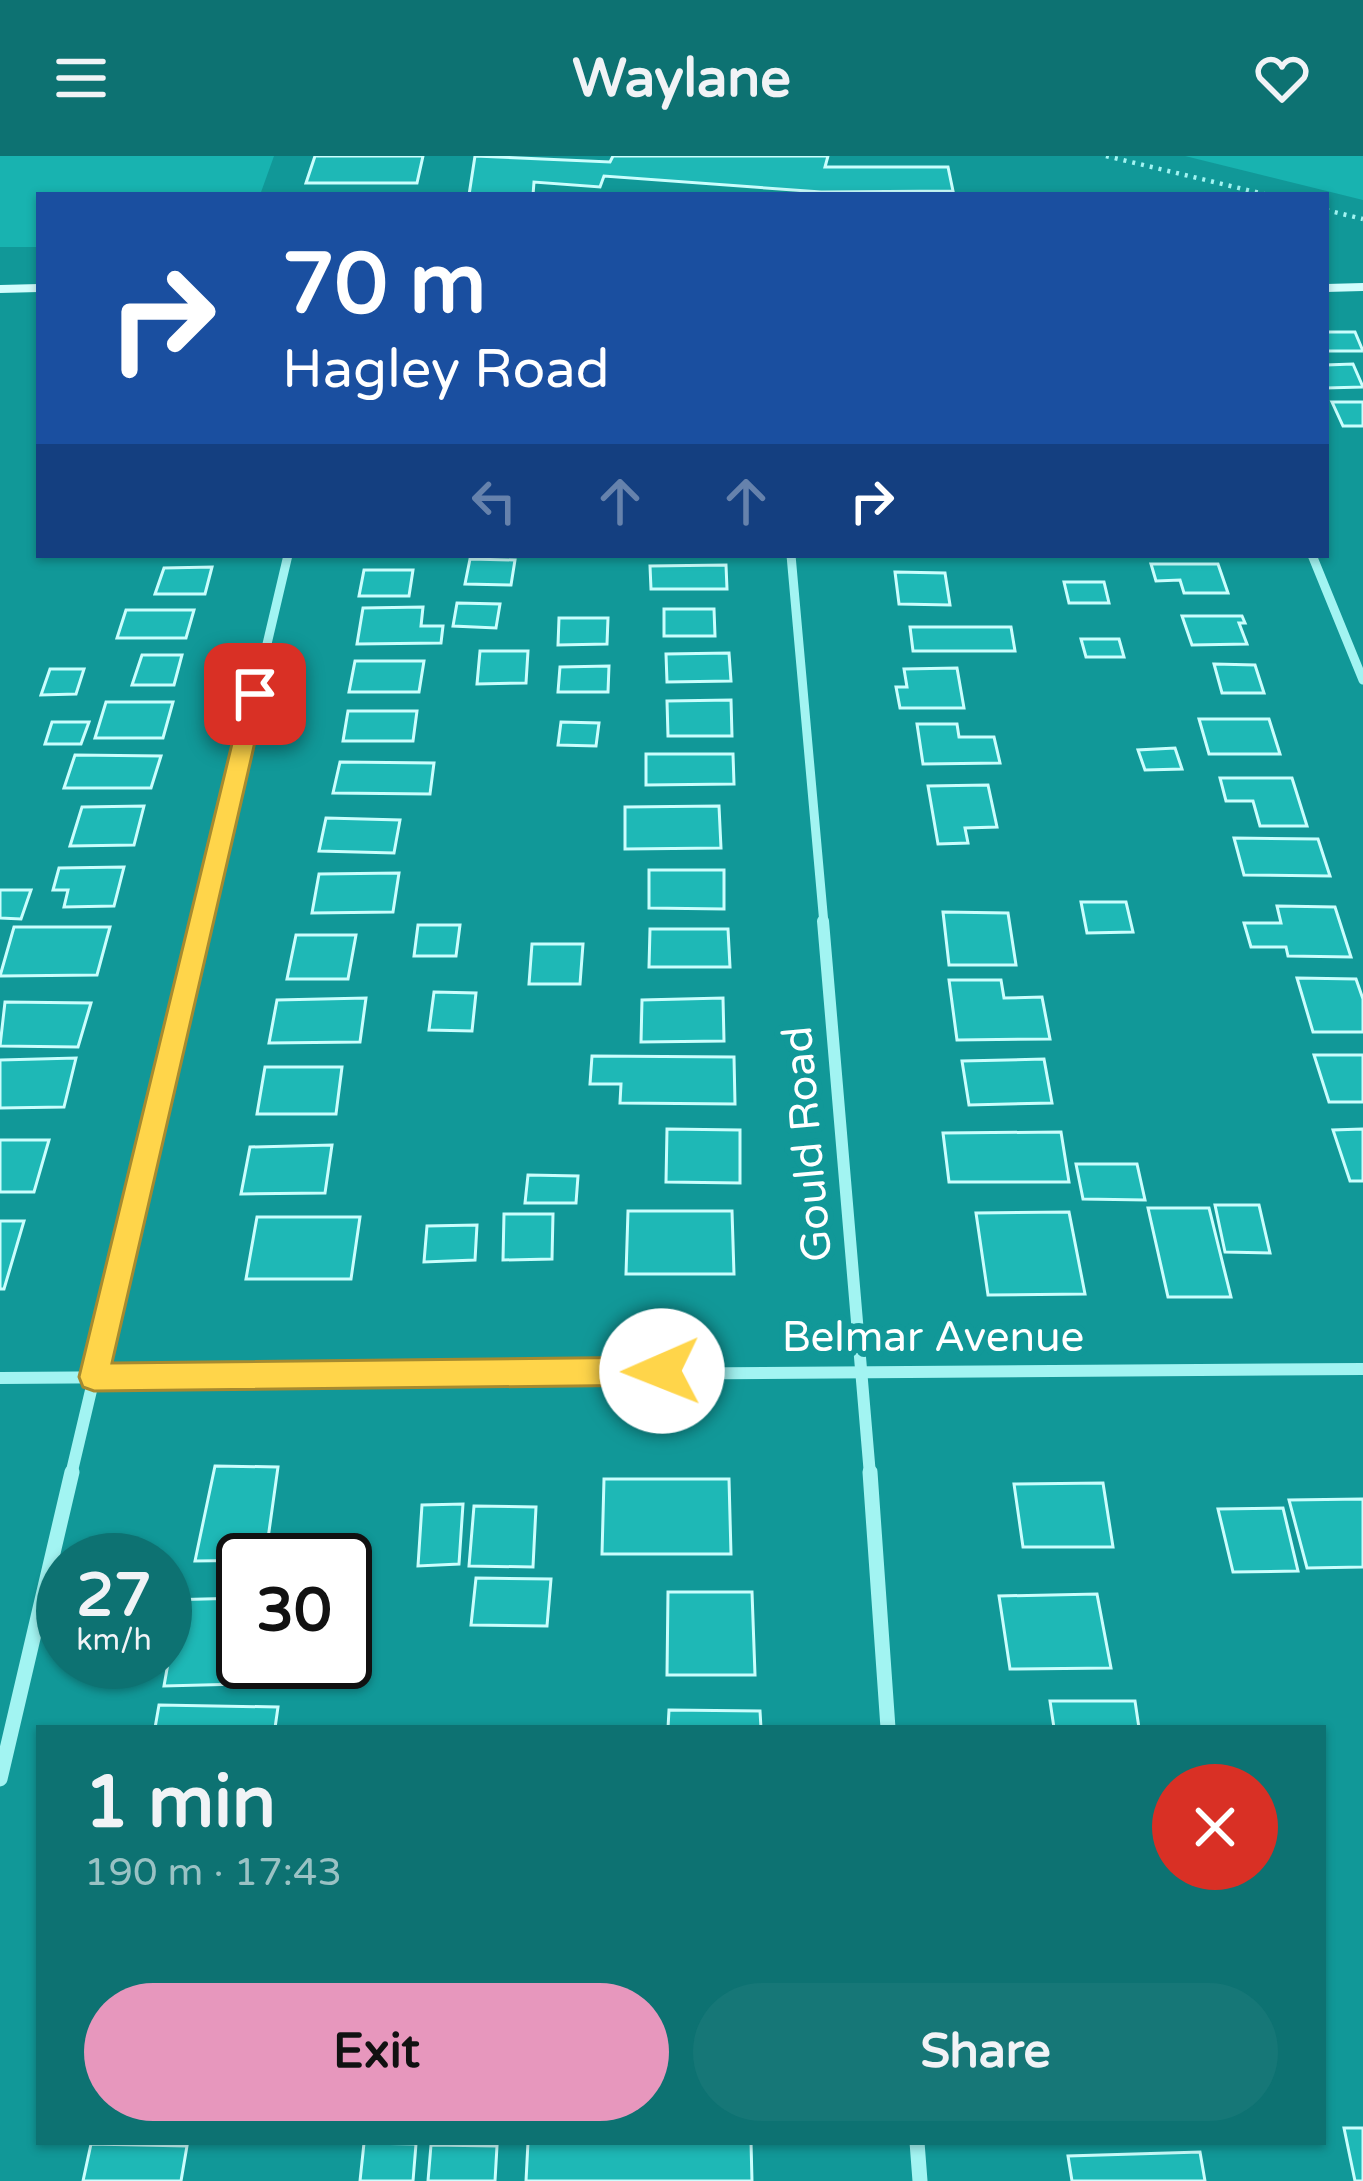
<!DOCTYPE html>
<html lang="en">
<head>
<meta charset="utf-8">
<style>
	body { margin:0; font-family:"Varela Round",sans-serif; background:#167777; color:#f1f3f6; height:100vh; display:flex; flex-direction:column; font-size:45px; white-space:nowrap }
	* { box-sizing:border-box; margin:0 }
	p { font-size:39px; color:#9ac2c4 }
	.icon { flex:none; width:66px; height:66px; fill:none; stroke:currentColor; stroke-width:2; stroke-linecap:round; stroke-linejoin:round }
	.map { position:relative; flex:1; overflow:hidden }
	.details { position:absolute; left:36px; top:1569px; width:1290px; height:420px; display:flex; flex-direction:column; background:#0d7272; border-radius:0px; box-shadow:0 3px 9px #0004 }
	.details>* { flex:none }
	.guide { position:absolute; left:36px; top:36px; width:1293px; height:366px; border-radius:0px; box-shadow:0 3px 9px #0004; background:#1a4fa0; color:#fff; overflow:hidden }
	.speed { position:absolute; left:36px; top:1377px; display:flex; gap:24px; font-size:60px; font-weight:700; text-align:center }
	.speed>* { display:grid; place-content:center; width:156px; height:156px; border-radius:50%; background:#0d7272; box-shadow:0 3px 9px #0004; line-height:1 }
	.speed small { font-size:30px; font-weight:400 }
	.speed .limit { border:6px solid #111; border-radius:18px; background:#fff; color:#111 }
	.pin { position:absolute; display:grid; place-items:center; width:102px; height:102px; color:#fff; margin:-51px; border-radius:24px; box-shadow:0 6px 18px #0006 }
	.me { position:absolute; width:132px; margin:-66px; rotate:269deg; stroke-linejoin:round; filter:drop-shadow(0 0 9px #0008) }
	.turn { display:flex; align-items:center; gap:42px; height:252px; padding:0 48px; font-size:54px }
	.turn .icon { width:156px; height:156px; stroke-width:2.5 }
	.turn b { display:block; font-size:84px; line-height:102px }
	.lanes { display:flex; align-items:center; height:114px; padding:0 48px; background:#0003; justify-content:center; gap:60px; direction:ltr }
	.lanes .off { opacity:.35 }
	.round { display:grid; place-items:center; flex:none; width:126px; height:126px; border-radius:63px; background:#167777 }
	.summary { display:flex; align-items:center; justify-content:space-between; height:204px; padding:0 48px }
	h1 { font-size:72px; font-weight:700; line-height:90px }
	.primary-button { display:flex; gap:24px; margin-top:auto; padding:24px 48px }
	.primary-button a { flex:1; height:138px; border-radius:72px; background:#e797bd; color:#111; font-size:48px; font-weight:700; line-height:138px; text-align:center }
	.primary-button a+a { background:#167777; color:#f1f3f6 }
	header { display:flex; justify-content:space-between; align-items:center; height:156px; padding:0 48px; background:#0d7272; font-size:54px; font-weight:700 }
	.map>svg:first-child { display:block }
</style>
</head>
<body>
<header><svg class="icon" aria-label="menu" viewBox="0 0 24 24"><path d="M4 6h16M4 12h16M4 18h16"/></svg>Waylane<svg class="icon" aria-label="heart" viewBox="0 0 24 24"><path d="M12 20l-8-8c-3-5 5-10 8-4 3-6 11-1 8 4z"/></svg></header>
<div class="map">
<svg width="1363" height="2025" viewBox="0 0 1363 2025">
	<rect width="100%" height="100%" fill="#119898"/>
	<g fill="#18b3b0">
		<polygon points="0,0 274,0 260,39 39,39 39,91 0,91"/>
		<polygon points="1185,0 1363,0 1363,44"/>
	</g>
	<g fill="#1eb8b6" stroke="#cafefd" stroke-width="3">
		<polygon points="315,0 423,0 417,27 306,27"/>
		<polygon points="475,0 610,6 613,0 828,0 825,11 948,11 953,35 821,36 604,20 600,31 534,26 533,39 469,39"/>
		<polygon points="1326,176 1355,176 1363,195 1326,195"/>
		<polygon points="1353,208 1363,231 1326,232 1326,209"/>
		<polygon points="1332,246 1363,246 1363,270 1343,270"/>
		<polygon points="470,403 515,404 511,429 465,428"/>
		<polygon points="1151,408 1218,408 1228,437 1184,437 1180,424 1156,425"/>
		<polygon points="726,409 727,433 651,433 650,410"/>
		<polygon points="212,411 205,438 155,438 164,412"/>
		<polygon points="364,414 413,414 409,440 359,440"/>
		<polygon points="895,416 945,417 950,449 899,448"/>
		<polygon points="1064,426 1104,426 1109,447 1069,447"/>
		<polygon points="457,447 500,448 496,472 453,470"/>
		<polygon points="423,451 421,470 443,470 441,487 357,488 363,452"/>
		<polygon points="664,453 714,453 715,480 664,480"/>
		<polygon points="126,454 194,454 186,482 117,482"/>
		<polygon points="1182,460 1242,460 1245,467 1239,467 1247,488 1192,489"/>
		<polygon points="559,462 608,462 607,488 558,489"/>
		<polygon points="910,471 1011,471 1015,495 913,495"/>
		<polygon points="1081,483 1119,483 1124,501 1086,501"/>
		<polygon points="480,495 528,495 526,527 477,528"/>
		<polygon points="729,497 731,525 667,526 666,498"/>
		<polygon points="142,499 182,499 174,529 132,529"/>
		<polygon points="355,505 424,505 419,536 349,536"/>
		<polygon points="1214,508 1255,509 1264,537 1222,537"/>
		<polygon points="609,510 608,536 558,536 560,511"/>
		<polygon points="957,512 964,552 900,552 896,531 907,531 904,513"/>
		<polygon points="50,513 84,513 76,538 41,539"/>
		<polygon points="731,544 732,580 668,580 667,545"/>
		<polygon points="106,546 173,546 163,582 95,582"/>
		<polygon points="348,555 417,555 413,585 343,585"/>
		<polygon points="1199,563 1269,563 1280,598 1209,598"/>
		<polygon points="52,566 89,566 81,588 45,588"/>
		<polygon points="561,566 599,567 596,590 558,589"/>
		<polygon points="917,568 957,568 959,581 994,581 1000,607 923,608"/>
		<polygon points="1175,592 1182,613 1145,614 1138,594"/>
		<polygon points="646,598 733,598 734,628 646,629"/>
		<polygon points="75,599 161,600 151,632 64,632"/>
		<polygon points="340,606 434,607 430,638 333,637"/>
		<polygon points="1220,622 1292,622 1307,670 1260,670 1253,645 1226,645"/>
		<polygon points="988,629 997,671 965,672 968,687 938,688 928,630"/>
		<polygon points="144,650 134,689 70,690 82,651"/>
		<polygon points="719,650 721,692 625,693 625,651"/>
		<polygon points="326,662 400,664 394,697 319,695"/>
		<polygon points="1234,682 1318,683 1330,720 1244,719"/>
		<polygon points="124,711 114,750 64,751 68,734 53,734 59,712"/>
		<polygon points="649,714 724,714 724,753 649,752"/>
		<polygon points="399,717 393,756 312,757 319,718"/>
		<polygon points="0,734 31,734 21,763 0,762"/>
		<polygon points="1081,746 1126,746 1133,776 1087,777"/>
		<polygon points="1277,750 1335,751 1351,801 1288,800 1286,791 1251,791 1244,767 1281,767"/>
		<polygon points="943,756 1008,757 1016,809 949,809"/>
		<polygon points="418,769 460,769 456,800 414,800"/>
		<polygon points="14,771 110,771 97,819 0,820"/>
		<polygon points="650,773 728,773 730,811 649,811"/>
		<polygon points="296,779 356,779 348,823 287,823"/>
		<polygon points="532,788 583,788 580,828 529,828"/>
		<polygon points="1297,822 1356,823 1363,843 1363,876 1313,876"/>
		<polygon points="949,824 1001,824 1004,842 1042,841 1050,883 957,884"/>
		<polygon points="434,836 476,837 472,875 429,874"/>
		<polygon points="366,842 360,886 269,887 277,844"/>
		<polygon points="723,842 724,885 641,886 642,844"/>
		<polygon points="5,846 91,847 78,891 0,890"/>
		<polygon points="1314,899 1363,899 1363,946 1329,946"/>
		<polygon points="592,900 734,901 735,948 620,947 621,928 590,928"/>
		<polygon points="76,902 64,951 0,952 0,904"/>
		<polygon points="1044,903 1052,947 969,949 962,905"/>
		<polygon points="265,911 342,911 336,958 257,958"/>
		<polygon points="667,973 740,974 740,1027 666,1026"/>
		<polygon points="1363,973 1363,1025 1350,1025 1333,974"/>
		<polygon points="1061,976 1069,1026 949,1026 943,977"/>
		<polygon points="0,984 49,984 34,1036 0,1036"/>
		<polygon points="332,989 325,1037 241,1038 250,991"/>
		<polygon points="1076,1008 1137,1008 1145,1044 1083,1043"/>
		<polygon points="528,1019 578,1020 576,1047 525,1047"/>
		<polygon points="1215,1049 1259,1049 1270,1097 1225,1096"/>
		<polygon points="1148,1052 1209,1052 1231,1141 1168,1141"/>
		<polygon points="628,1055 732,1055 734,1118 626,1118"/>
		<polygon points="1069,1056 1085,1138 988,1139 976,1057"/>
		<polygon points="504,1058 553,1058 552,1103 503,1104"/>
		<polygon points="257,1061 360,1061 351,1123 246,1123"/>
		<polygon points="0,1065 24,1065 4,1133 0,1133"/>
		<polygon points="477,1069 475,1104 424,1106 427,1070"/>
		<polygon points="215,1310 278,1311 265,1404 195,1405"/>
		<polygon points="604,1323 729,1323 731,1398 602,1398"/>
		<polygon points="1103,1327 1113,1391 1023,1391 1014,1328"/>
		<polygon points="1363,1343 1363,1411 1307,1412 1289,1344"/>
		<polygon points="463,1348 459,1408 418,1410 422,1349"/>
		<polygon points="474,1350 536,1351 533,1411 469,1410"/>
		<polygon points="1283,1352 1298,1415 1233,1416 1218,1353"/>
		<polygon points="476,1422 551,1423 547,1470 471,1469"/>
		<polygon points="668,1436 752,1436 755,1519 667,1519"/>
		<polygon points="1097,1438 1111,1512 1010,1513 999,1440"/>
		<polygon points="243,1442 241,1528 164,1530 170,1496 165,1496 165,1444"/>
		<polygon points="1050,1545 1135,1545 1139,1572 1054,1572"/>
		<polygon points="159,1549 278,1551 275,1572 155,1572"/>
		<polygon points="669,1554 760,1555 761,1572 668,1572"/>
		<polygon points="1344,1972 1363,1972 1363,2025 1355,2025"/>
		<polygon points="528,1986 751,1986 752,2025 526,2025"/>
		<polygon points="364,1987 416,1988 413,2025 360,2025"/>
		<polygon points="91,1988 187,1990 181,2025 83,2025"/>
		<polygon points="431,1989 497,1990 495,2025 428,2025"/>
		<polygon points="1200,1996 1205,2025 1072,2025 1068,2000"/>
	</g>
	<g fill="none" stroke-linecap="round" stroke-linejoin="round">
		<g stroke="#a2f4f2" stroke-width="4.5" stroke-dasharray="3 6" stroke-linecap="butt">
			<polyline points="1106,0 1268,39"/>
			<polyline points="1326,54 1363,63"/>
		</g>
		<g stroke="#a2f4f2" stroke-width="9">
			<polyline points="791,399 824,768"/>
			<polyline points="1312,399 1363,524"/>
			<polyline points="201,768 288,399"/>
		</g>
		<g stroke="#a2f4f2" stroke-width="12">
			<polyline points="823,765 870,1319"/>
			<polyline points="0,1222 1363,1213"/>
			<polyline points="71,1319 202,765"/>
		</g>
		<g stroke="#a2f4f2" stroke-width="15">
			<polyline points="870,1316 888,1572"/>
			<polyline points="0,1623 72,1316"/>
			<polyline points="917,1986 920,2025"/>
		</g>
		<g fill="#d2fdfd" fill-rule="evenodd">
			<polygon points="1363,127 1363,135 1326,136 1326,128"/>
			<polygon points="39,128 39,136 0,137 0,129"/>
		</g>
	</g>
	<polygon fill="#ffd54a" stroke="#a68a30" stroke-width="3" points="255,531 266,538 112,1207 662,1201 673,1205 677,1215 673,1225 662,1229 94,1235 83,1231 79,1221 244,538"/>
	<g text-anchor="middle" stroke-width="12" stroke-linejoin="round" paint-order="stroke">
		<g font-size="42" fill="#fff" stroke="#119898">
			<text transform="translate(806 988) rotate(-95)" y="15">Gould Road</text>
			<text x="933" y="1195">Belmar Avenue</text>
		</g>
	</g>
</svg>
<div class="speed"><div>27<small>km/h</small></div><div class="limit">30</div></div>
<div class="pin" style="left:255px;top:538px;background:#d93025"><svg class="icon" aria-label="arrive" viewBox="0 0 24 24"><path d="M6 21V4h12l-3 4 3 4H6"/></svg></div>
<svg class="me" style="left:662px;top:1215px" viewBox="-20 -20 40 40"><circle r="19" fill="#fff"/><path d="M0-13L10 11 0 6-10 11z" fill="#ffd54a"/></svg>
<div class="guide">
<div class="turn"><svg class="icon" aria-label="right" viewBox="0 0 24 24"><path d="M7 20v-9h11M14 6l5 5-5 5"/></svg><div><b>70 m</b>Hagley Road</div></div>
<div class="lanes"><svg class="icon off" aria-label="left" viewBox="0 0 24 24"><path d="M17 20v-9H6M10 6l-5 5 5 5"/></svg><svg class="icon off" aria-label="ahead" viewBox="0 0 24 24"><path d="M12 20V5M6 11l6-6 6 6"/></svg><svg class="icon off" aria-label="ahead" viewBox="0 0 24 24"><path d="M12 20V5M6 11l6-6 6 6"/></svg><svg class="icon" aria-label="right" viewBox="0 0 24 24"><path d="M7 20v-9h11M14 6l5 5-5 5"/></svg></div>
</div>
<section class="details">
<div class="summary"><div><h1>1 min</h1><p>190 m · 17:43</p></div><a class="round" style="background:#d93025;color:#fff"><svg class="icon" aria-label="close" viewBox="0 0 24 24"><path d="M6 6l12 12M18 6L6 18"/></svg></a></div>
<div class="primary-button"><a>Exit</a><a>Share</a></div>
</section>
</div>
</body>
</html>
